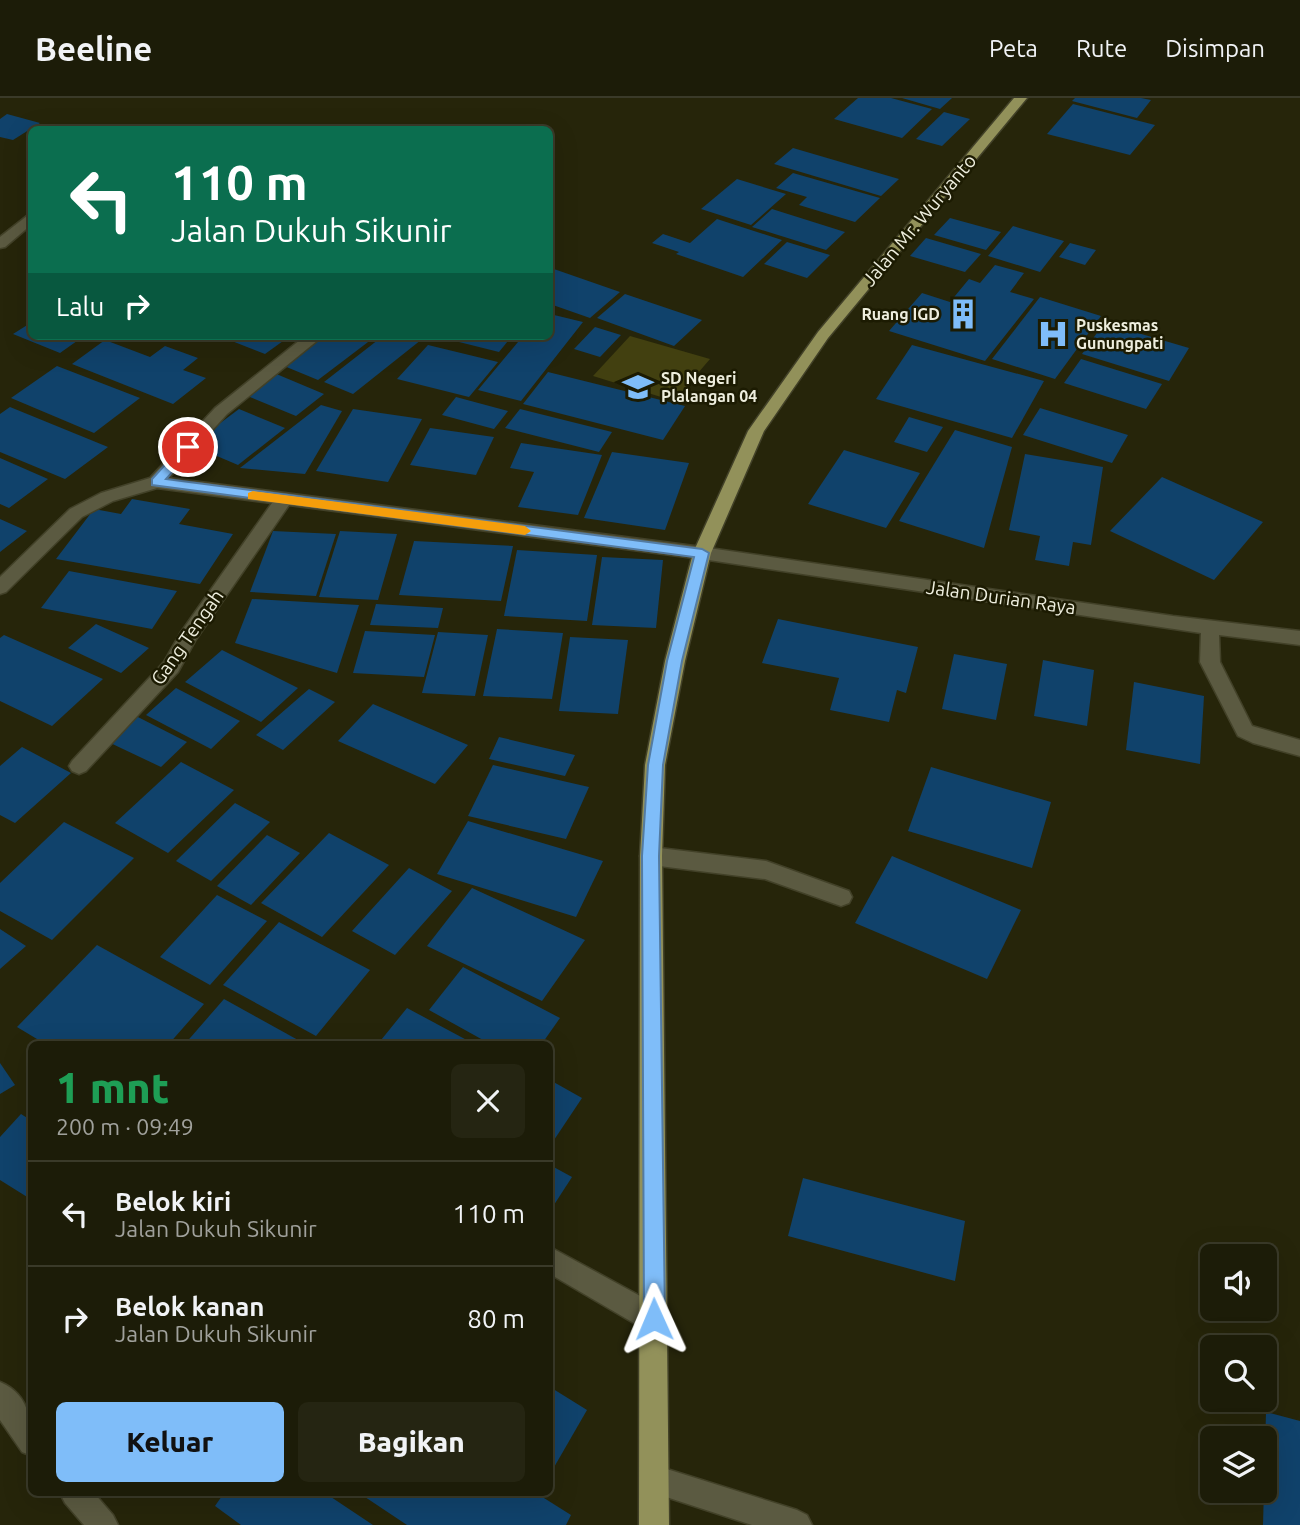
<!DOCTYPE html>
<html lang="id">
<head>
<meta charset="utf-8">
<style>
	body { margin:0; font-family:Ubuntu,sans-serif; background:#252512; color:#f1f3f6; height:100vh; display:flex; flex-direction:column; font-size:26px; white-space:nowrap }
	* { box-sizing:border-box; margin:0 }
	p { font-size:23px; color:#a0a19c }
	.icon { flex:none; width:38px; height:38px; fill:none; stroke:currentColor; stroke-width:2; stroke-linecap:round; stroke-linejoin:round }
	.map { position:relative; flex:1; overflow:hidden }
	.details { position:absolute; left:28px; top:943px; width:525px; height:455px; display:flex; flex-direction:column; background:#1c1c08; border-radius:10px; box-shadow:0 7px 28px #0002,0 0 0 2px #3a3a29 }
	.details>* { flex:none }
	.top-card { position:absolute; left:28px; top:28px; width:525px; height:214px; border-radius:10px; box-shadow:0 7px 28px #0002,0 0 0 2px #3a3a29; background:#0b6e4f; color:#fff; overflow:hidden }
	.fabs { position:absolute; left:1200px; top:1146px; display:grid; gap:14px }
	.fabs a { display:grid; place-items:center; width:77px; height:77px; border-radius:10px; background:#1c1c08; box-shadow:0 7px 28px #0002,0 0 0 2px #3a3a29; font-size:35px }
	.pin { position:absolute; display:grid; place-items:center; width:60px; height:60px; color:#fff; margin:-30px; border:4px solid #fff; border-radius:50%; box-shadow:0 2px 7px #0007 }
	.me { position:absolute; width:77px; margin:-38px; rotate:359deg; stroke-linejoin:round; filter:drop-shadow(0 0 5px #0008) }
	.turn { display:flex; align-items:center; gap:24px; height:147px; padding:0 28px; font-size:32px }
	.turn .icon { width:91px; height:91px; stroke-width:2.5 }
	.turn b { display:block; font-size:49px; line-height:60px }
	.then { display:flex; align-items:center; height:66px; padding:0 28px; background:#0003; gap:14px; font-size:26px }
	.round { display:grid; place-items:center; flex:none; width:74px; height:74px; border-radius:10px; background:#252512 }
	.head { display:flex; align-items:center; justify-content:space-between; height:119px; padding:0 28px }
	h1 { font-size:42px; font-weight:800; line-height:52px; color:#1e9e55 }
	.action { display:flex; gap:14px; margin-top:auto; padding:14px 28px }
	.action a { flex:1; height:80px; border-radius:10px; background:#7fbdf9; color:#111; font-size:28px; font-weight:800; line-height:80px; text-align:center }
	.action a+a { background:#252512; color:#f1f3f6 }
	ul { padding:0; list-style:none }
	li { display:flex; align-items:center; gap:21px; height:105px; padding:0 28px; border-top:2px solid #3a3a29 }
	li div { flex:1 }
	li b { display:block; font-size:26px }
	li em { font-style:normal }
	header { display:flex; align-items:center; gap:42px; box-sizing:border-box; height:98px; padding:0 35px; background:#1c1c08; border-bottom:2px solid #3a3a29 }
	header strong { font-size:33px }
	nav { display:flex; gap:38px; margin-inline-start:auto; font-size:24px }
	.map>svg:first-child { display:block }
</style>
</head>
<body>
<header>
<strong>Beeline</strong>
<nav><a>Peta</a><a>Rute</a><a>Disimpan</a></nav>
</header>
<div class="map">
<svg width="1300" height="1427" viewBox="0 0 1300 1427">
	<rect width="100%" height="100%" fill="#26250a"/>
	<polygon fill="#424010" points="630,238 710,261 674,303 593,278"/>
	<g fill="#10426b">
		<polygon points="858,0 891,0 932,11 902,40 834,21"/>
		<polygon points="902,0 952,0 940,11"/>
		<polygon points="1075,0 1141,0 1151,2 1137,20 1072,3"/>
		<polygon points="1073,6 1155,27 1130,57 1047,36"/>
		<polygon points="944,14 970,21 942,48 916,41"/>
		<polygon points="7,16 40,25 13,42 0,39 0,21"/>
		<polygon points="793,50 899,81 881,98 774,66"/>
		<polygon points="793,75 880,100 855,124 799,107 807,99 776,90"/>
		<polygon points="737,81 786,96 751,127 701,111"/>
		<polygon points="772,111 845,134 826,152 752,129"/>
		<polygon points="950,120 1001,134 986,152 934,137"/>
		<polygon points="717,121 782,142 743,179 676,156 679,154 652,145 663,136 690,145"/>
		<polygon points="1013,128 1064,143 1040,174 988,158"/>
		<polygon points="926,140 981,156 965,174 910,158"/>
		<polygon points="787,144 830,157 807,180 764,166"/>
		<polygon points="1070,145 1096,152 1085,167 1059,159"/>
		<polygon points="995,167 1024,175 1010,194 1034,201 985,263 889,233 922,195 950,204 969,181 980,185"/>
		<polygon points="551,170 620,194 590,220 550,206"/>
		<polygon points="625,196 702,222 674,248 597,220"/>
		<polygon points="1040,199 1101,218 1055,281 992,261"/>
		<polygon points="550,216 583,224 521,303 478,292 523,238 550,238"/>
		<polygon points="32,224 32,238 84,238 60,255 13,236"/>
		<polygon points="1104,225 1189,250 1169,283 1082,256"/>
		<polygon points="595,229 621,237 600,259 574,251"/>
		<polygon points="219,238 290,238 265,256"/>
		<polygon points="325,238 376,238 318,282 284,268"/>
		<polygon points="383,238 426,238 353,296 324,284"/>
		<polygon points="445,238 512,238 499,254 443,240"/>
		<polygon points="105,242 150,259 165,248 198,260 183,272 206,280 173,306 72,266"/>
		<polygon points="428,247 498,264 469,299 397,281"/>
		<polygon points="912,247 1044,283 1012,340 876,301"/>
		<polygon points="1081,261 1162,286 1146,311 1064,285"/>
		<polygon points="57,268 140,300 94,335 11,300"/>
		<polygon points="548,274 685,308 663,342 523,306"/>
		<polygon points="274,275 324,296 296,318 245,297"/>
		<polygon points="456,299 508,313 494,331 442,317"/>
		<polygon points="321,307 342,313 305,376 240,370"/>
		<polygon points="10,309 108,349 65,381 0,354 0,316"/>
		<polygon points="1040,310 1128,337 1112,365 1023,337"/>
		<polygon points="239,311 285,330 238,367 191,347"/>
		<polygon points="353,311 422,321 388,384 316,373"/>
		<polygon points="520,311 612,334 599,354 505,330"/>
		<polygon points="909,319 943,329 927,354 894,344"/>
		<polygon points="430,330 494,339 476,377 410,367"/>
		<polygon points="955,332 1012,349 984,450 899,423"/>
		<polygon points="521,345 602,357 578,417 518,409 534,374 510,370"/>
		<polygon points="844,352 920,375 886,430 808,406"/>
		<polygon points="612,354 689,365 665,432 584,420"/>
		<polygon points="1025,356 1103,369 1091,447 1073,444 1069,468 1035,462 1040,438 1009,432"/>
		<polygon points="0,360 48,381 9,410 0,406"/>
		<polygon points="1162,379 1263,424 1214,482 1110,433"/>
		<polygon points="132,401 190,411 179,426 233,436 200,486 56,461 94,411 121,416"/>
		<polygon points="0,421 27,433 0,454"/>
		<polygon points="273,433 336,436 316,498 250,494"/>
		<polygon points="340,433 397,436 378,502 319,499"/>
		<polygon points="414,443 513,448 501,503 399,497"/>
		<polygon points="517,452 597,457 587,523 504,518"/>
		<polygon points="602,459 663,462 656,530 592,527"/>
		<polygon points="69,473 177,493 152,531 41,510"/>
		<polygon points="252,501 359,507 337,575 235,545"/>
		<polygon points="376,506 443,510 438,530 370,527"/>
		<polygon points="778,521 918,549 906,595 897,592 889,624 830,612 839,580 762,565"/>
		<polygon points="96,526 149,550 121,575 68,550"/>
		<polygon points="497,531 563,535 552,601 483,598"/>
		<polygon points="365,533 435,537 424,579 353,575"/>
		<polygon points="438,534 488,537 475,598 422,595"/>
		<polygon points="4,537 103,581 52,628 0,603 0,540"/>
		<polygon points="570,539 628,542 618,616 559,613"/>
		<polygon points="222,552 298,590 261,624 185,584"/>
		<polygon points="954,556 1007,566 996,622 942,611"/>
		<polygon points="1043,562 1094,572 1087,628 1034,618"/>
		<polygon points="1134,584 1204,598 1200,666 1126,652"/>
		<polygon points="176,590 240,623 211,651 146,617"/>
		<polygon points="309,591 335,604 283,652 256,637"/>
		<polygon points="373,606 468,647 435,686 338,643"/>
		<polygon points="132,616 187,644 161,669 104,642"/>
		<polygon points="499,639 575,657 565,678 489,661"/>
		<polygon points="22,649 71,675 15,725 0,717 0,668"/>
		<polygon points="181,664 234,692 168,755 115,725"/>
		<polygon points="493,667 589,689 566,741 468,718"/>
		<polygon points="931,669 1051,704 1032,770 908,733"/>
		<polygon points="235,705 270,724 211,783 176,763"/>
		<polygon points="468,723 603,763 576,819 437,776"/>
		<polygon points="64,724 134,760 52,842 0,813 0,785"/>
		<polygon points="329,735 389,767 322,839 261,805"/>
		<polygon points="267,737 300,755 251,807 217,788"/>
		<polygon points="892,758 1021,812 987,881 855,825"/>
		<polygon points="409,770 452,793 395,857 352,833"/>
		<polygon points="472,790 585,842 542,903 427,848"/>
		<polygon points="217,797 267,823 210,887 160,859"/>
		<polygon points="279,824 370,872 316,938 223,887"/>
		<polygon points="0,831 26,848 0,871"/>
		<polygon points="97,847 204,906 168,947 47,947 17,929"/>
		<polygon points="463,869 560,920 541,947 492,947 429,912"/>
		<polygon points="224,901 307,947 184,947"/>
		<polygon points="407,910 476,947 377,947"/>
		<polygon points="0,965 15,987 0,996"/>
		<polygon points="550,982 582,1000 550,1048"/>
		<polygon points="21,1016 32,1023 32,1102 0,1082 0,1039"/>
		<polygon points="550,1067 572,1079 550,1113"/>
		<polygon points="803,1080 965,1123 955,1183 788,1138"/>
		<polygon points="550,1289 587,1312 553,1371 550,1368"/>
		<polygon points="1266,1314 1300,1323 1300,1427 1263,1427"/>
		<polygon points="224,1395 325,1395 373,1427 241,1427 215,1408"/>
		<polygon points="359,1395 536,1395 571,1417 566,1427 407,1427"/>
	</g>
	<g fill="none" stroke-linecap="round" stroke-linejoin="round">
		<g stroke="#424128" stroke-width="3">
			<g id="minor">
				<polygon points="32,114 32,126 5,149 0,150 0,139"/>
				<polygon points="305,238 323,238 227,316 169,380 702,449 1173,518 1300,533 1300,547 1219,537 1220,564 1252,628 1300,642 1300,658 1253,645 1238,638 1200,564 1201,535 702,461 289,407 195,543 178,574 86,673 79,676 72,673 69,668 72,663 164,564 181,534 272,405 157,390 113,403 82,419 6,494 0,496 0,479 70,411 101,395 150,380 215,310"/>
				<polygon points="651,749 766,763 849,793 852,799 849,805 841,808 765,781 651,767 643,764 640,758 643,752"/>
				<polygon points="550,1149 664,1211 667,1221 664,1231 654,1234 644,1231 550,1176"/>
				<path d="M 0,1284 C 32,1297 32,1329 32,1358 L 22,1354 L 0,1322 Z"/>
				<polygon points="654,1367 797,1412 807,1417 812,1427 752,1427 654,1395 644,1391 640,1381 644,1371"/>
				<polygon points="60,1395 94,1395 113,1417 118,1427 84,1427 65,1405"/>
			</g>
		</g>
		<g stroke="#424128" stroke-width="3">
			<polygon id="major" points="1014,0 1027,0 828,240 764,333 711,455 685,563 665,667 662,758 669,1427 639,1427 640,758 645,667 665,563 693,455 748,333 818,234"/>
		</g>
		<use href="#minor" fill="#5b5a41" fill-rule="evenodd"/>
		<use href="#major" fill="#92915a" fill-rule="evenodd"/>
	</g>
	<polygon fill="#7fbdf9" stroke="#537ba2" stroke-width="2" points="188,345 195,349 166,381 702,451 709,455 682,563 663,667 659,758 665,1221 662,1228 654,1231 647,1228 644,1221 642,758 648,667 667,563 694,459 152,387 152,381 184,346"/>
	<polygon fill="#f59e0b" points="253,393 525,428 531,433 525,437 248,401 248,395"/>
	<defs>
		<g id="building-bare" transform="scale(2.415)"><path d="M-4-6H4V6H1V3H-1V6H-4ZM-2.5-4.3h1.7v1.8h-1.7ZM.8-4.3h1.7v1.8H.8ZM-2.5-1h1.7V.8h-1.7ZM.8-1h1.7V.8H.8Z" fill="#7fbdf9" stroke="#1c1b02" stroke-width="2.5" paint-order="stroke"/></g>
		<g id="hospital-bare" transform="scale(2.415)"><path d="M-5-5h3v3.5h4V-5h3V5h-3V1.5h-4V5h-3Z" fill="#7fbdf9" stroke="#1c1b02" stroke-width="2.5" paint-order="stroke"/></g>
		<g id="school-bare" transform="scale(2.415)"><path d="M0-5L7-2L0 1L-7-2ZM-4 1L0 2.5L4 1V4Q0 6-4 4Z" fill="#7fbdf9" stroke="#1c1b02" stroke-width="2.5" paint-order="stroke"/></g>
	</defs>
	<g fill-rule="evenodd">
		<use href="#building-bare" x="963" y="216"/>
		<use href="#hospital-bare" x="1053" y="236"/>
		<use href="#school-bare" x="638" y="289"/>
	</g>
	<g text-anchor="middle" stroke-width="5" stroke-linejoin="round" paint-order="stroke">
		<g font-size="16" font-weight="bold" fill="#eeeede" stroke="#1c1b02" text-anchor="start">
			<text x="940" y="222" text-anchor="end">Ruang IGD</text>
			<text x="1076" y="233">Puskesmas<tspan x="1076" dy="18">Gunungpati</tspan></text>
			<text x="661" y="286">SD Negeri<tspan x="661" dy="18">Plalangan 04</tspan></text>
		</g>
		<g font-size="19" fill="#eeeede" stroke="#1c1b02">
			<text transform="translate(919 122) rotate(-50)" y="7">Jalan Mr. Wuryanto</text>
			<text transform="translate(1001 499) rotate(8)" y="7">Jalan Durian Raya</text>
			<text transform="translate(187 539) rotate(-55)" y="7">Gang Tengah</text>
		</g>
	</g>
</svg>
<div class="fabs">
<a><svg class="icon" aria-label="sound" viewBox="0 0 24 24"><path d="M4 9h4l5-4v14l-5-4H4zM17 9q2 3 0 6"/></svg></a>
<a><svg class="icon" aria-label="search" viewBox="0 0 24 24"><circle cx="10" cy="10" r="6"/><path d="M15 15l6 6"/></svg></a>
<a><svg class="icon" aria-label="layers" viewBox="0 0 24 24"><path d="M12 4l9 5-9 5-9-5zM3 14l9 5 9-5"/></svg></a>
</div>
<div class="pin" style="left:188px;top:349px;background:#d93025"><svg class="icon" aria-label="arrive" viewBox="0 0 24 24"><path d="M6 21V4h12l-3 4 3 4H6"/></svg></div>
<svg class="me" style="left:654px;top:1221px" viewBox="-20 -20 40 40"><path d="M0-17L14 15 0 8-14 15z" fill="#7fbdf9" stroke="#fff" stroke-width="4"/></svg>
<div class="top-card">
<div class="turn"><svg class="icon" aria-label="left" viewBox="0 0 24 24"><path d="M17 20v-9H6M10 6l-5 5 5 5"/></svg><div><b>110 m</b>Jalan Dukuh Sikunir</div></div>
<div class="then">Lalu<svg class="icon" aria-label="right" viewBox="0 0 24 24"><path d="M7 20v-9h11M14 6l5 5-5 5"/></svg></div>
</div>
<section class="details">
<div class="head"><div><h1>1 mnt</h1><p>200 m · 09:49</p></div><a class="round"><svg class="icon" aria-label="close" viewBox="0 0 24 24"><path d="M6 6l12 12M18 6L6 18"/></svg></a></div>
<ul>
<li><svg class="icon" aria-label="left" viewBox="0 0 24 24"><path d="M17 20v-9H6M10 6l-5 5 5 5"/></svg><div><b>Belok kiri</b><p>Jalan Dukuh Sikunir</p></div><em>110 m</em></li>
<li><svg class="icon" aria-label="right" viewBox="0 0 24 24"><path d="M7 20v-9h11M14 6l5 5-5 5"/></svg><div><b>Belok kanan</b><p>Jalan Dukuh Sikunir</p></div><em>80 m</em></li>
</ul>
<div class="action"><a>Keluar</a><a>Bagikan</a></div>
</section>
</div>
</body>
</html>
